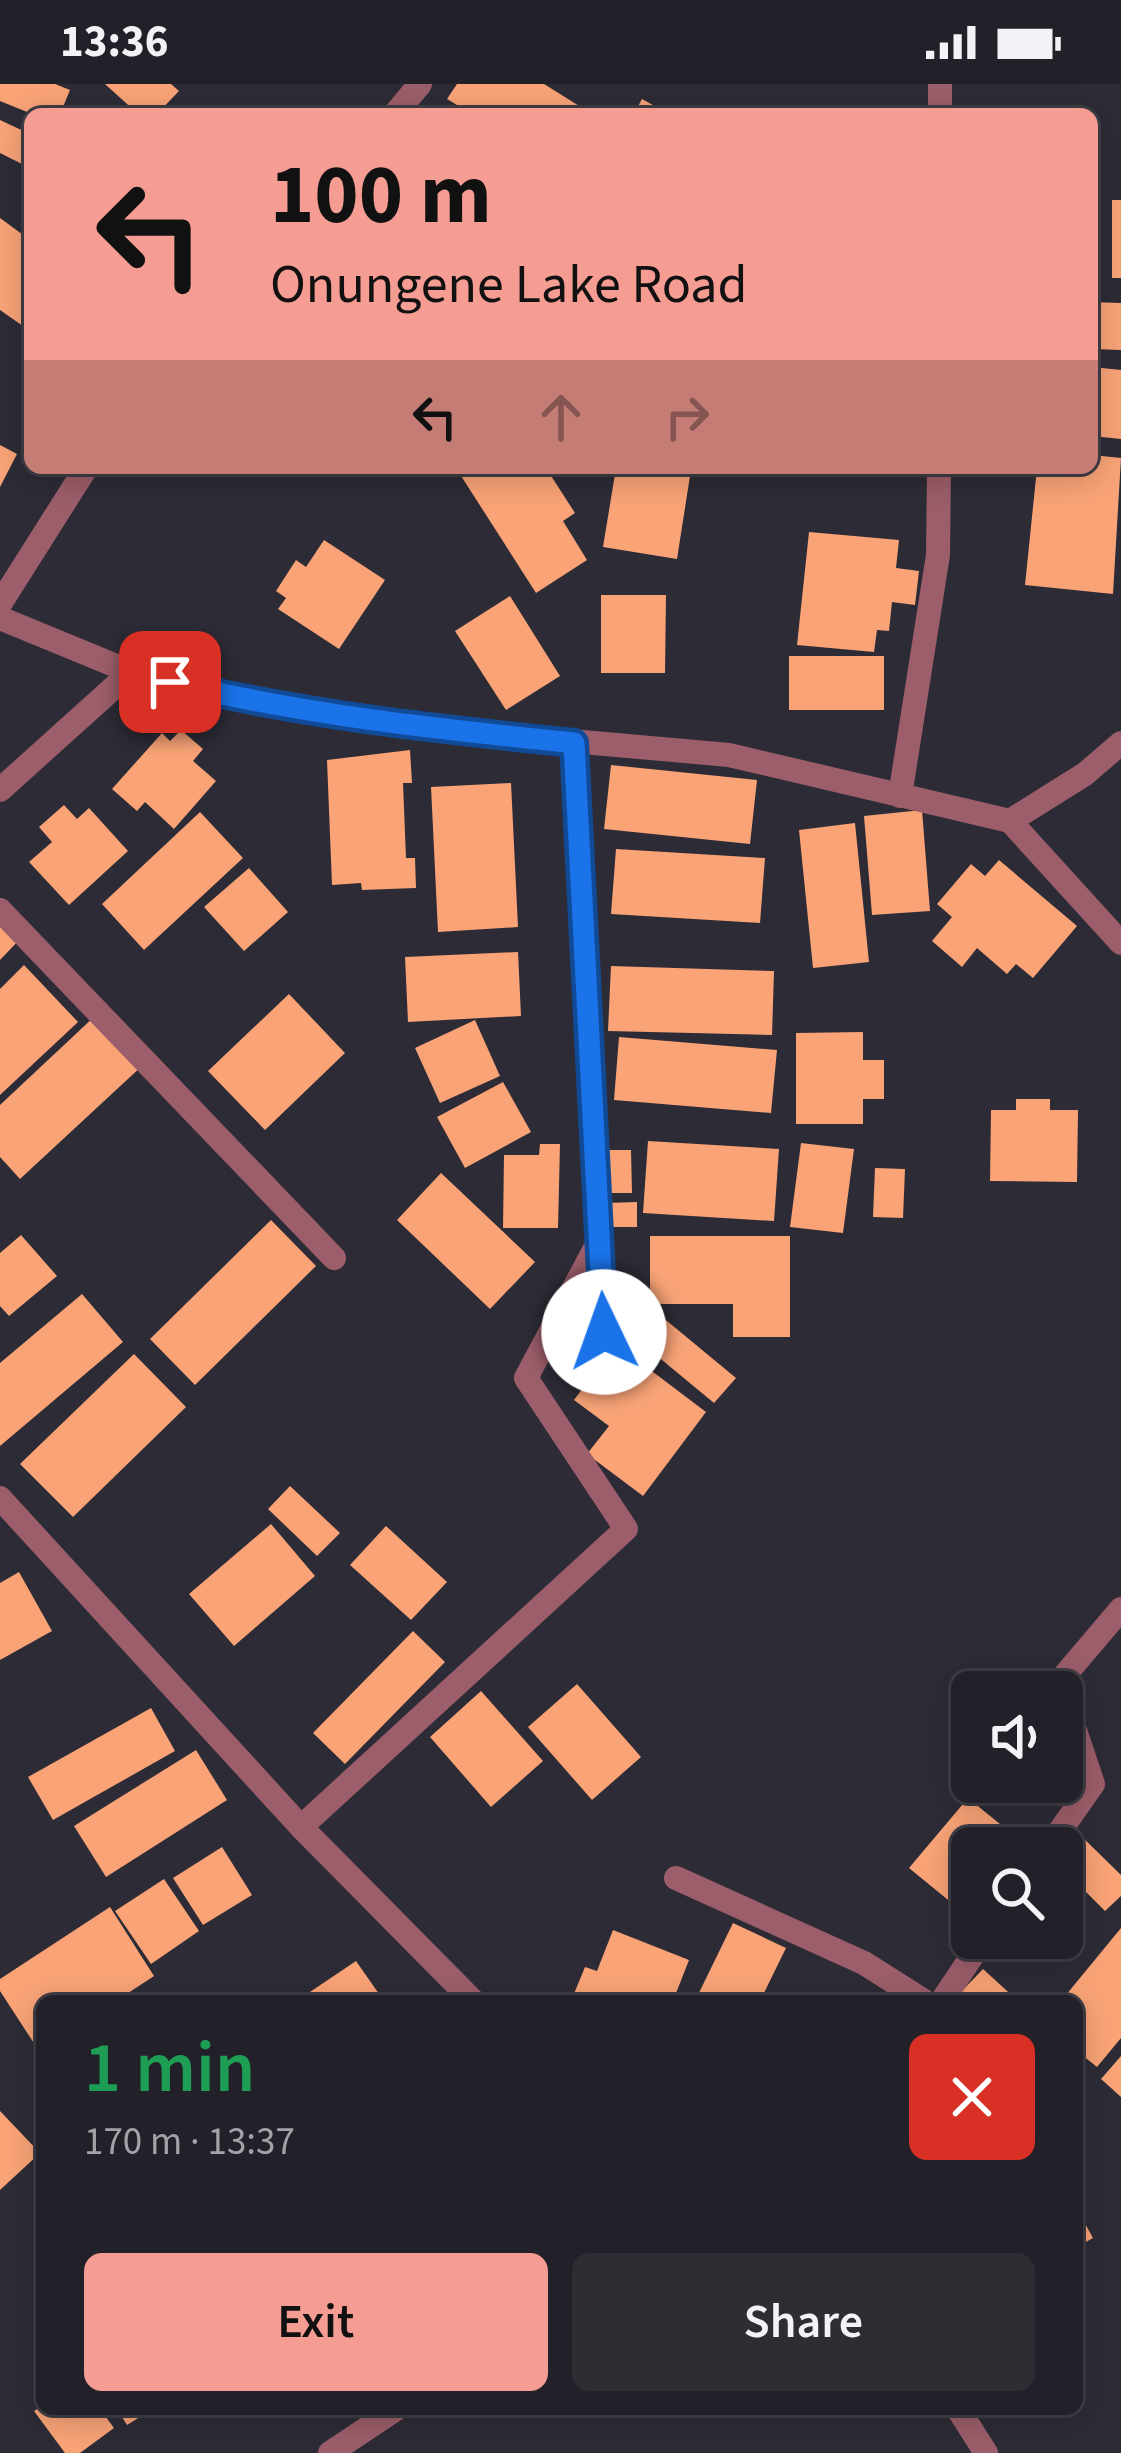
<!DOCTYPE html>
<html lang="en">
<head>
<meta charset="utf-8">
<style>
	body { margin:0; font-family:"Source Sans 3",sans-serif; background:#2e2d34; color:#f1f3f6; height:100vh; display:flex; flex-direction:column; font-size:45px; white-space:nowrap }
	* { box-sizing:border-box; margin:0 }
	p { font-size:39px; color:#a2a3a8 }
	.icon { flex:none; width:66px; height:66px; fill:none; stroke:currentColor; stroke-width:2; stroke-linecap:round; stroke-linejoin:round }
	.map { position:relative; flex:1; overflow:hidden }
	.panel { position:absolute; left:36px; top:1911px; width:1047px; height:420px; display:flex; flex-direction:column; background:#222028; border-radius:18px; box-shadow:0 6px 30px #0003,0 0 0 3px #3f3e45 }
	.panel>* { flex:none }
	.guide { position:absolute; left:24px; top:24px; width:1074px; height:366px; border-radius:18px; box-shadow:0 6px 30px #0003,0 0 0 3px #3f3e45; background:#f59c93; color:#111; overflow:hidden }
	.controls { position:absolute; left:951px; top:1587px; display:grid; gap:24px }
	.controls a { display:grid; place-items:center; width:132px; height:132px; border-radius:18px; background:#222028; box-shadow:0 6px 30px #0003,0 0 0 3px #3f3e45; font-size:60px }
	.pin { position:absolute; display:grid; place-items:center; width:102px; height:102px; color:#fff; margin:-51px; border-radius:24px; box-shadow:0 6px 18px #0006 }
	.me { position:absolute; width:132px; margin:-66px; rotate:357deg; stroke-linejoin:round; filter:drop-shadow(0 0 9px #0008) }
	.turn { display:flex; align-items:center; gap:42px; height:252px; padding:0 48px; font-size:54px }
	.turn .icon { width:156px; height:156px; stroke-width:2.5 }
	.turn b { display:block; font-size:84px; line-height:102px }
	.lanes { display:flex; align-items:center; height:114px; padding:0 48px; background:#0003; justify-content:center; gap:60px; direction:ltr }
	.lanes .off { opacity:.35 }
	.round { display:grid; place-items:center; flex:none; width:126px; height:126px; border-radius:18px; background:#2e2d34 }
	.head { display:flex; align-items:center; justify-content:space-between; height:204px; padding:0 48px }
	h1 { font-size:72px; font-weight:600; line-height:90px; color:#1e9e55 }
	.primary-button { display:flex; gap:24px; margin-top:auto; padding:24px 48px }
	.primary-button a { flex:1; height:138px; border-radius:18px; background:#f59c93; color:#111; font-size:48px; font-weight:600; line-height:138px; text-align:center }
	.primary-button a+a { background:#2e2d34; color:#f1f3f6 }
	.status { display:flex; justify-content:space-between; align-items:center; height:84px; padding:0 60px; background:#222028; direction:ltr }
	.status svg { height:33px; fill:currentColor }
	.map>svg:first-child { display:block }
</style>
</head>
<body>
<div class="status"><b>13:36</b><svg viewBox="0 0 49 12"><path d="M0 12V9h3v3zM5 12V6h3v6zM10 12V3h3v9zM15 12V0h3v12zM26 1h20v11H26zM47 4h2v5h-2z"/></svg></div>
<div class="map">
<svg width="1121" height="2369" viewBox="0 0 1121 2369">
	<rect width="100%" height="100%" fill="#2d2b35"/>
	<g fill="#f9a377">
		<polygon points="0,0 55,0 70,6 60,30 32,30 0,17"/>
		<polygon points="105,0 171,0 179,7 157,30 138,30"/>
		<polygon points="457,0 544,0 592,30 472,30 447,15"/>
		<polygon points="642,15 669,30 634,30"/>
		<polygon points="0,36 30,50 30,84 0,69"/>
		<rect x="1112" y="116" width="9" height="78"/>
		<polygon points="0,134 30,156 30,247 0,226"/>
		<polygon points="1092,218 1121,219 1121,266 1092,265"/>
		<polygon points="1092,283 1121,286 1121,355 1092,352"/>
		<polygon points="0,361 17,370 0,403"/>
		<polygon points="1092,371 1121,374 1113,510 1025,501 1037,384 1092,384"/>
		<polygon points="456,384 530,384 533,388 546,384 575,429 563,437 587,476 536,509"/>
		<polygon points="616,384 690,392 677,475 603,463"/>
		<polygon points="809,448 899,456 896,484 919,487 915,521 892,518 889,547 877,546 874,568 797,561"/>
		<polygon points="324,456 385,496 339,565 278,525 286,514 276,507 296,476 306,483"/>
		<polygon points="601,511 666,511 665,589 601,589"/>
		<polygon points="510,512 560,592 506,626 455,547"/>
		<rect x="789" y="572" width="95" height="54"/>
		<polygon points="181,646 203,665 193,677 216,697 174,745 145,718 137,727 112,705 162,649 170,657"/>
		<polygon points="410,666 412,699 403,699 406,774 415,774 416,804 362,806 361,799 332,801 327,676"/>
		<polygon points="611,681 757,696 750,760 604,745"/>
		<polygon points="511,699 518,843 438,848 431,703"/>
		<polygon points="64,721 77,735 89,724 128,767 69,821 29,778 52,758 39,743"/>
		<polygon points="922,726 930,827 872,831 864,732"/>
		<polygon points="200,728 243,774 144,866 102,820"/>
		<polygon points="855,739 869,878 813,884 799,746"/>
		<polygon points="616,765 765,774 760,839 611,830"/>
		<polygon points="999,776 1077,842 1033,894 1016,880 1007,890 977,864 962,883 932,857 952,833 937,820 971,780 985,792"/>
		<polygon points="249,784 288,828 244,867 204,823"/>
		<polygon points="0,836 20,855 0,876"/>
		<polygon points="518,868 521,932 408,938 405,873"/>
		<polygon points="24,881 78,938 0,1011 0,905"/>
		<polygon points="611,882 774,887 772,951 608,947"/>
		<polygon points="289,910 345,969 265,1046 208,987"/>
		<polygon points="96,931 143,981 20,1095 0,1073 0,1021"/>
		<polygon points="475,936 500,992 440,1019 415,964"/>
		<polygon points="863,948 863,976 884,976 884,1015 863,1015 863,1040 796,1040 796,949"/>
		<polygon points="619,953 777,966 771,1029 614,1016"/>
		<polygon points="503,998 531,1048 465,1084 437,1033"/>
		<polygon points="1016,1015 1050,1015 1050,1026 1078,1026 1077,1098 990,1097 991,1026 1016,1026"/>
		<polygon points="648,1057 779,1065 774,1137 643,1129"/>
		<polygon points="801,1059 854,1065 843,1149 790,1143"/>
		<polygon points="540,1060 560,1060 558,1144 503,1144 504,1071 539,1071"/>
		<polygon points="608,1066 631,1066 632,1109 608,1109"/>
		<polygon points="875,1084 905,1085 903,1134 873,1133"/>
		<polygon points="441,1089 535,1178 490,1225 397,1136"/>
		<polygon points="637,1118 637,1143 605,1143 605,1119"/>
		<polygon points="271,1136 316,1182 195,1301 150,1255"/>
		<polygon points="21,1151 57,1192 9,1232 0,1222 0,1169"/>
		<polygon points="650,1152 790,1152 790,1253 733,1253 733,1220 650,1220"/>
		<polygon points="82,1210 123,1258 0,1362 0,1279"/>
		<polygon points="655,1227 736,1294 714,1319 633,1252"/>
		<polygon points="616,1260 706,1328 643,1412 587,1370 609,1342 574,1316"/>
		<polygon points="134,1270 186,1323 73,1433 20,1380"/>
		<polygon points="290,1402 340,1449 317,1472 268,1425"/>
		<polygon points="271,1440 315,1492 234,1562 189,1510"/>
		<polygon points="386,1442 447,1498 411,1536 350,1481"/>
		<polygon points="19,1488 52,1547 0,1576 0,1499"/>
		<polygon points="413,1547 445,1578 345,1680 313,1649"/>
		<polygon points="577,1600 641,1673 592,1716 528,1643"/>
		<polygon points="481,1607 543,1677 491,1723 430,1653"/>
		<polygon points="151,1624 175,1667 53,1736 28,1693"/>
		<polygon points="196,1666 227,1716 106,1793 74,1742"/>
		<polygon points="968,1714 1011,1749 999,1764 972,1764 972,1797 953,1820 909,1784"/>
		<polygon points="1073,1744 1121,1791 1121,1812 1105,1827 1062,1784 1062,1764"/>
		<polygon points="222,1763 252,1811 203,1841 173,1794"/>
		<polygon points="164,1795 199,1847 151,1880 115,1827"/>
		<polygon points="110,1823 154,1892 116,1917 42,1917 39,1967 0,1907 0,1895"/>
		<polygon points="733,1839 786,1864 760,1917 695,1917"/>
		<polygon points="1121,1844 1121,1954 1097,1983 1077,1967 1077,1917 1061,1917"/>
		<polygon points="613,1846 689,1876 673,1917 571,1917 585,1883 597,1887"/>
		<polygon points="356,1877 384,1917 308,1917 304,1912"/>
		<polygon points="983,1885 1018,1917 971,1917 961,1908"/>
		<polygon points="1121,1972 1121,2013 1101,1995"/>
		<polygon points="0,2027 40,2069 0,2106"/>
		<polygon points="1077,2125 1093,2154 1077,2163"/>
		<polygon points="42,2322 100,2325 114,2344 80,2369 65,2369 34,2327"/>
		<polygon points="117,2325 153,2325 127,2341"/>
	</g>
	<g fill="none" stroke-linecap="round" stroke-linejoin="round">
		<g stroke="#9b5e6a" stroke-width="24">
			<polyline points="395,30 420,0"/>
			<polyline points="940,30 940,0"/>
			<polyline points="0,520 86,384"/>
			<polyline points="0,534 131,588 249,618 414,643 729,671 1010,737"/>
			<polyline points="574,659 603,1248"/>
			<polyline points="0,706 131,588"/>
			<polyline points="900,712 938,471 939,384"/>
			<polyline points="1010,737 1121,859"/>
			<polyline points="1010,737 1085,690 1121,659"/>
			<polyline points="0,826 334,1174"/>
			<polyline points="0,1414 301,1743 473,1917"/>
			<polyline points="301,1743 626,1445 526,1294 599,1157"/>
			<polyline points="1048,1764 1093,1700 1059,1598 1121,1525"/>
			<polyline points="676,1794 864,1879 924,1917"/>
			<polyline points="942,1917 984,1854"/>
			<polyline points="958,2325 986,2369"/>
			<polyline points="330,2369 396,2325"/>
		</g>
	</g>
	<g fill="none" stroke-linecap="round" stroke-linejoin="round">
		<g stroke="#114b97" stroke-width="30">
			<path id="route" d="M 170,598 C 303,631 438,645 574,659 L 604,1248"/>
		</g>
		<use href="#route" stroke="#1a73e8" stroke-width="21"/>
	</g>
</svg>
<div class="controls">
<a><svg class="icon" aria-label="sound" viewBox="0 0 24 24"><path d="M4 9h4l5-4v14l-5-4H4zM17 9q2 3 0 6"/></svg></a>
<a><svg class="icon" aria-label="search" viewBox="0 0 24 24"><circle cx="10" cy="10" r="6"/><path d="M15 15l6 6"/></svg></a>
</div>
<div class="pin" style="left:170px;top:598px;background:#d93025"><svg class="icon" aria-label="arrive" viewBox="0 0 24 24"><path d="M6 21V4h12l-3 4 3 4H6"/></svg></div>
<svg class="me" style="left:604px;top:1248px" viewBox="-20 -20 40 40"><circle r="19" fill="#fff"/><path d="M0-13L10 11 0 6-10 11z" fill="#1a73e8"/></svg>
<div class="guide">
<div class="turn"><svg class="icon" aria-label="left" viewBox="0 0 24 24"><path d="M17 20v-9H6M10 6l-5 5 5 5"/></svg><div><b>100 m</b>Onungene Lake Road</div></div>
<div class="lanes"><svg class="icon" aria-label="left" viewBox="0 0 24 24"><path d="M17 20v-9H6M10 6l-5 5 5 5"/></svg><svg class="icon off" aria-label="ahead" viewBox="0 0 24 24"><path d="M12 20V5M6 11l6-6 6 6"/></svg><svg class="icon off" aria-label="right" viewBox="0 0 24 24"><path d="M7 20v-9h11M14 6l5 5-5 5"/></svg></div>
</div>
<section class="panel">
<div class="head"><div><h1>1 min</h1><p>170 m · 13:37</p></div><a class="round" style="background:#d93025;color:#fff"><svg class="icon" aria-label="close" viewBox="0 0 24 24"><path d="M6 6l12 12M18 6L6 18"/></svg></a></div>
<div class="primary-button"><a>Exit</a><a>Share</a></div>
</section>
</div>
</body>
</html>
